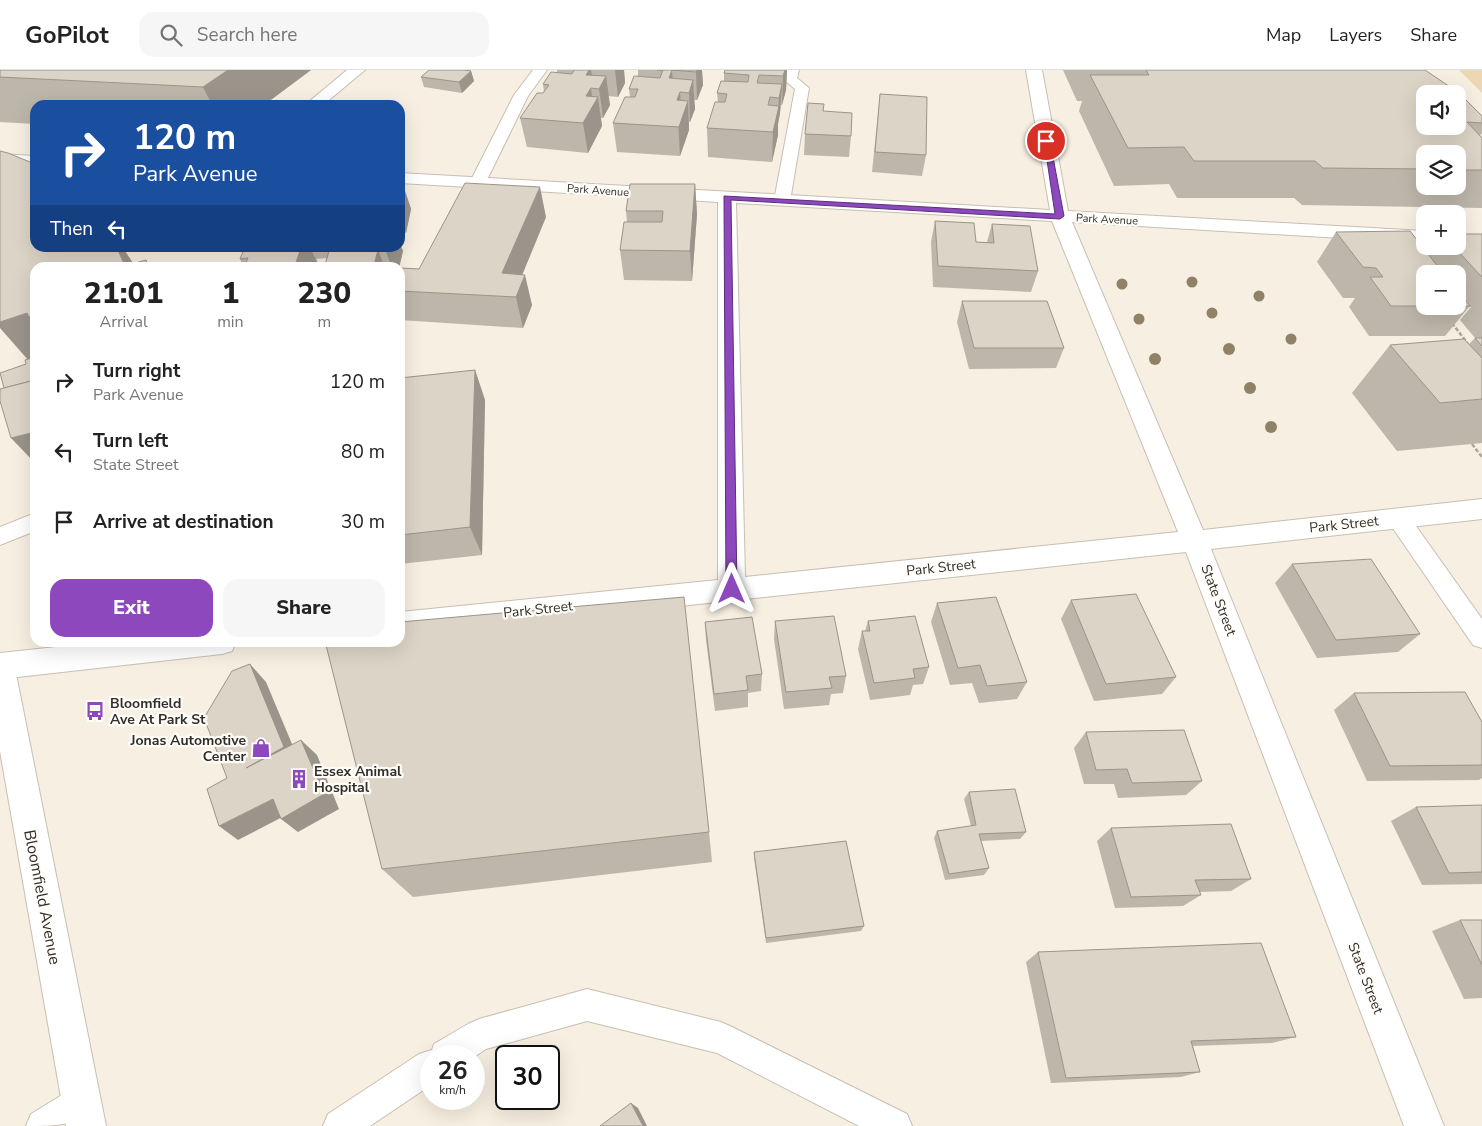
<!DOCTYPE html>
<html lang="en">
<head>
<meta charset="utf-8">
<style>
	body { margin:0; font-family:"Nunito Sans",sans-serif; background:#f6f6f6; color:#222; height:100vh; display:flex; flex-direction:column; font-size:19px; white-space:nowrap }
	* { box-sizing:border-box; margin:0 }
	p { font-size:16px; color:#767676 }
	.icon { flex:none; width:28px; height:28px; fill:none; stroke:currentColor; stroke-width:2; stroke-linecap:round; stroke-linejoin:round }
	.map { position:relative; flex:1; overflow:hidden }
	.drawer { position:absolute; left:30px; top:192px; width:375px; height:385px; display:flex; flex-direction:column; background:#fff; border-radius:15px; box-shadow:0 5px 20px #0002 }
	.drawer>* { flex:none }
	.guide { position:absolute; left:30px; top:30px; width:375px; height:152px; border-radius:15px; box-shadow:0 5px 20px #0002; background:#1a4fa0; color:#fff; overflow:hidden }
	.fabs { position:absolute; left:1416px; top:15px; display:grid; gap:10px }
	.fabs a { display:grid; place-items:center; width:50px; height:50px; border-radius:10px; background:#fff; box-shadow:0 5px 20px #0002; font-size:25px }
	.speed { position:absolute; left:420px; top:975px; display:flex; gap:10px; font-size:25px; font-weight:700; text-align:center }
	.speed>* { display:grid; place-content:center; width:65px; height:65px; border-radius:50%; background:#fff; box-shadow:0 5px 20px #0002; line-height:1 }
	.speed small { font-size:12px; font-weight:400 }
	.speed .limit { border:2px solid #111; border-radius:8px; background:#fff; color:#111 }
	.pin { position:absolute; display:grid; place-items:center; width:42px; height:42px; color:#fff; margin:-21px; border:2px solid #fff; border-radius:50%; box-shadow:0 1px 5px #0007 }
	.me { position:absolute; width:55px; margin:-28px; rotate:0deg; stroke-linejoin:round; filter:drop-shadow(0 0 4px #0008) }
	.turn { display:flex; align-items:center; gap:18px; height:105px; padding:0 20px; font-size:22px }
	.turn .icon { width:65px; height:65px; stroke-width:2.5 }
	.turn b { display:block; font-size:35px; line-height:42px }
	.then { display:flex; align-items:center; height:48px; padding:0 20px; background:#0003; gap:10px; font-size:19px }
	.eta { display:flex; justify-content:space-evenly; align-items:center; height:85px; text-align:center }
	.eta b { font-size:30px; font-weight:800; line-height:35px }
	.action { display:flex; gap:10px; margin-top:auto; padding:10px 20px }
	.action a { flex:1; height:58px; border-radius:15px; background:#8c48bc; color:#fff; font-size:20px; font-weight:800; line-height:58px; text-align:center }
	.action a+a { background:#f6f6f6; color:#222 }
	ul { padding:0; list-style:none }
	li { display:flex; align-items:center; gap:15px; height:70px; padding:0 20px }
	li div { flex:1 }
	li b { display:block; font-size:19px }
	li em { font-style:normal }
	header { display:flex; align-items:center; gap:30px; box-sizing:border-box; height:70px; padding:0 25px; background:#fff; border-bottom:1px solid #e0e0e0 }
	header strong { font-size:24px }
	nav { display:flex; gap:28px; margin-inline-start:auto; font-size:18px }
	.search { width:350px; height:45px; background:#f6f6f6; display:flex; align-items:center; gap:12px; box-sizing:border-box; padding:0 18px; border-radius:15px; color:#767676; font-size:19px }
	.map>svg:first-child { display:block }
</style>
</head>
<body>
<header>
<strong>GoPilot</strong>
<div class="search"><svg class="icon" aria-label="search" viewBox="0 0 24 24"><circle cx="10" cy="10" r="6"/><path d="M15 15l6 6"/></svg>Search here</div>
<nav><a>Map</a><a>Layers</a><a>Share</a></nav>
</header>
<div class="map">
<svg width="1482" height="1056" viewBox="0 0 1482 1056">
	<rect width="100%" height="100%" fill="#f7efe1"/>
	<polygon fill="#edd7b2" points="1459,0 1482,0 1482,23"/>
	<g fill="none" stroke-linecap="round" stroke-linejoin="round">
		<g stroke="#c7bfb2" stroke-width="2">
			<g id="lane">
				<polygon points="533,0 547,0 528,26 486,112 483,115 473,115 470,112 514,25"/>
				<polygon points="785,0 799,0 797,8 809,18 790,131 788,134 776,134 774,131 795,19 783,9"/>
				<polygon points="1398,440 1406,442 1482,549 1482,578 1473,575 1390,454 1387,448 1390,442"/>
				<polygon points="35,443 35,461 0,475 0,457"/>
				<polygon points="587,919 721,952 732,957 907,1044 912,1056 859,1056 717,983 587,951 486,979 474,987 431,986 431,1015 370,1056 323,1056 328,1044 419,984 432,980 434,974 468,954 479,949"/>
				<path d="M 82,1015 L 94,1020 L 99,1032 C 86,1056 55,1056 26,1056 L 31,1044 L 70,1020 Z"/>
			</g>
		</g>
		<g stroke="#c7bfb2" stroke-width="2">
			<g id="street">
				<polygon points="347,0 365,0 323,35 305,35"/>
				<path d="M 1026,0 L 1042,0 L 1068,141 L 1425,161 L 1425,173 L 1072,152 L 1203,460 L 1482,429 L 1482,449 L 1211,479 L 1444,1056 L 1404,1056 L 1186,482 L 400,566 L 400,542 L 718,510 L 718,132 L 400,113 L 400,103 L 1050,140 ZM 736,133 L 1052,151 L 1178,462 L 745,507 Z"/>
				<polygon points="0,84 35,86 35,96 0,94"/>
				<polygon points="103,572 236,572 232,581 222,584 0,609 0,583"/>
			</g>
		</g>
		<g stroke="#c7bfb2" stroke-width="2">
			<polygon id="primary" points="0,586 10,590 15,599 106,1056 66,1056 0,681"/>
		</g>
		<g stroke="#aca69b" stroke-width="2.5" stroke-dasharray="4 2" stroke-linecap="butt">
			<polyline points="1452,253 1468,274"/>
			<polyline points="1472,374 1482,387"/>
		</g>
		<use href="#lane" fill="#fff" fill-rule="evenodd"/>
		<use href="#street" fill="#fff" fill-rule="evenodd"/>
		<use href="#primary" fill="#fff" fill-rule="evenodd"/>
	</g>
	<g fill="#908267">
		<circle cx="1192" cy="212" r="5.5"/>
		<circle cx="1122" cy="214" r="5.5"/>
		<circle cx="1259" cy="226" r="5.5"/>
		<circle cx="1212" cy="243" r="5.5"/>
		<circle cx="1139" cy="249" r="5.5"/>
		<circle cx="1291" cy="269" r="5.5"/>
		<circle cx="1229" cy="279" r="6"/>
		<circle cx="1155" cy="289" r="6"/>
		<circle cx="1250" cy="318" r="6"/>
		<circle cx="1271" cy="357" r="6"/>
	</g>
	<g fill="#bdb6aa" fill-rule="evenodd">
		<polygon points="0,0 311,0 264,35 35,35 35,54 0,52"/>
		<polygon points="557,0 624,0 625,13 618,27 608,26 610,35 603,48 601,48 602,56 588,83 527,77 520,48 543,23 544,22 543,14 557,3"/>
		<polygon points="638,0 702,0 703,15 697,30 694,30 695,39 690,52 689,52 689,60 680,86 617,82 613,53 630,27 629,19 638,6"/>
		<polygon points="725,0 787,0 786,20 782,35 781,35 780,43 778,54 778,65 772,92 708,87 707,58 718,32 717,23 724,11 724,3"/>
		<path d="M 1063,0 L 1425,0 L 1482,46 L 1482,63 L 1480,66 L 1482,68 L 1482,138 L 1302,135 L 1294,128 L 1177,128 L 1169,114 L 1114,116 L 1079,41 L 1082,31 L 1077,31 ZM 1425,84 L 1458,84 L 1458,116 L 1425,116 Z"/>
		<polygon points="471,1 474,11 462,23 424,17 421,7"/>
		<polygon points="880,24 926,85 922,106 872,102"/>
		<polygon points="823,41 851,66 849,87 804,85 805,64"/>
		<polygon points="400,109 401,109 411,139 406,163 400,163"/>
		<polygon points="695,114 697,144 692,211 624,210 620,180 627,152 626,141"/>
		<polygon points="546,147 522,205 532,235 523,258 400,250 400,198 419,199"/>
		<polygon points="935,151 976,172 987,172 992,154 1038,201 1031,222 933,217 931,172"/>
		<path d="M 1336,162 L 1428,184 L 1434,176 L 1458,176 L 1482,164 L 1482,373 L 1397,381 L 1352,323 L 1390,275 L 1469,274 L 1475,268 L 1460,250 L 1471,237 L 1469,237 L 1445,266 L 1369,266 L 1349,237 L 1355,228 L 1343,228 L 1317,192 ZM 1425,204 L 1458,204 L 1458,236 L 1425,236 Z"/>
		<polygon points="400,174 403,181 399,198 324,198 327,188 316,189 319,195 318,198 244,198 240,189 248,178 400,178"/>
		<polygon points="962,231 1064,278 1056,298 969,299 957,252"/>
		<polygon points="475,300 485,330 482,485 400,494 400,308"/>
		<polygon points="1292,494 1420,564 1398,582 1317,588 1275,513"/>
		<polygon points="1071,530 1176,607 1162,624 1094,631 1061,549"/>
		<polygon points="937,533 1027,612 1017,629 979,633 972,613 950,615 931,552"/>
		<polygon points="775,551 846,606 843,623 831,624 829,635 784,639 774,569"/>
		<polygon points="868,551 929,597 923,614 913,615 910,625 870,630 858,579 862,561 865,561"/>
		<polygon points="705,552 762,604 761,621 748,623 748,637 715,641 706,570"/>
		<polygon points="1354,623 1482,652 1482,708 1479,710 1367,711 1334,640"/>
		<polygon points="1086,662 1202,711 1186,725 1118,728 1114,714 1084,714 1074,678"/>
		<polygon points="969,722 1026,762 1020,769 981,771 989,798 984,805 945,810 934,768 937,761 971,756 964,729"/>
		<polygon points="1482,735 1482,814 1422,815 1391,751 1416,737"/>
		<polygon points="1111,758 1251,809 1231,821 1199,822 1201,825 1183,836 1115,838 1097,771"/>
		<polygon points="709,762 712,792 413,827 382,799"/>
		<polygon points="754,782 864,856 861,861 766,873 754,788"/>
		<polygon points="1460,850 1482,850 1482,928 1464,929 1432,861"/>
		<polygon points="1038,882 1296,967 1272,973 1193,976 1200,1002 1181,1007 1051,1013 1026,892"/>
	</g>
	<g fill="#9a948b">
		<polygon points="228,0 311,0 264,35 212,35 203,17"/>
		<polygon points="589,0 591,0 594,18 591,18 593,36 598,27 602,56 588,83 583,53 586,26 586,5"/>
		<polygon points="615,0 624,0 625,13 618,27"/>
		<polygon points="672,0 674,29 669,8"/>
		<polygon points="697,0 702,0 703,15 697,30 696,2"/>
		<polygon points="785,0 787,0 786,20 782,35 783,6"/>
		<polygon points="471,1 474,11 462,23 459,12"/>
		<polygon points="606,6 610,35 603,48 599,19"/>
		<polygon points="693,10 695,39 690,52 689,23"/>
		<polygon points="782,14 780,43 778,54 778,65 772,92 773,62 778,39 779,28"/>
		<polygon points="680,22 682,49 688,31 689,60 680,86 677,30"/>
		<polygon points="401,109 411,139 406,163 400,145 400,114"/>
		<polygon points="695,114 697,144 692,211 690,181"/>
		<polygon points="540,117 546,147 513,227 502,203"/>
		<polygon points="400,174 403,181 399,198 392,198 385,179 386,178 400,178"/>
		<polygon points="117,178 123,178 133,193 135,198 126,198"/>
		<polygon points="301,178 310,178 319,195 318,198 294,198"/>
		<polygon points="378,180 385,198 376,198 374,195"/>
		<polygon points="525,205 532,235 523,258 516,227"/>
		<polygon points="27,243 35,245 35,289 29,291 0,258 0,252"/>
		<polygon points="475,300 485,330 482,485 470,457"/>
		<polygon points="35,362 35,393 11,368"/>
		<polygon points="250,594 266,612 300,693 246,698"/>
		<polygon points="301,670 317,685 339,739 298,762 281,749"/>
		<polygon points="273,729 290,743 238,770 219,756"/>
		<polygon points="631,1033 638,1038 647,1056 643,1056"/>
	</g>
	<g fill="#dcd4c6" stroke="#9a948b" fill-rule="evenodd">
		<polygon points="0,0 228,0 203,17 0,7"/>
		<polygon points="429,0 464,0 471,1 459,12 421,7"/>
		<polygon points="574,0 589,0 586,5 606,6 599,19 591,18 586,26 598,27 583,53 520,48 537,23 543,23 549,15 543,14 551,2 572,4"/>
		<polygon points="657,0 697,0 696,2 672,0 669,8 693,10 689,23 680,22 677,30 688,31 679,57 613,53 625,27 635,27 638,19 629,19 634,6 660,8 663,0"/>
		<polygon points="725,0 785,0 783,6 759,5 757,13 782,14 779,28 770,27 768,35 779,36 773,62 707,58 715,32 725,32 727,24 717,23 721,11 748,12 749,5 724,3"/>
		<path d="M 1146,0 L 1425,0 L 1459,23 L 1482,46 L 1482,53 L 1467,52 L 1482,68 L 1482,100 L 1458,100 L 1458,84 L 1425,84 L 1425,99 L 1323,98 L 1315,91 L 1194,91 L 1184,77 L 1128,78 L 1090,5 L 1149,5 ZM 1425,24 L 1458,24 L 1458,56 L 1425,56 Z"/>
		<polygon points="880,24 927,27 926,85 875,82"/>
		<polygon points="808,33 824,34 823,41 852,43 851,66 805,64"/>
		<polygon points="0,81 8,83 35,94 35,178 117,178 125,196 146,190 149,198 35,198 35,245 29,247 27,243 0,252"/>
		<polygon points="465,113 540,117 502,203 525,205 516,227 400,221 400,198 419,199"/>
		<polygon points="630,114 695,114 690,181 620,180 624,152 662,152 663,141 626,141"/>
		<polygon points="935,151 974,153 976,172 994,173 992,154 1030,156 1038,201 938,196"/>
		<polygon points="1410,161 1439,198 1427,198 1431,204 1425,204 1425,236 1391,236 1370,207 1383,207 1376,198 1363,197 1336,162"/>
		<polygon points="1458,164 1482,164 1482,207 1453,176 1458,176"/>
		<polygon points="249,178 301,178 294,198 244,198 248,188 240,189 244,179"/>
		<polygon points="330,178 386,178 385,179 378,180 374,195 324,198"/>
		<polygon points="1458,221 1470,236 1458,236"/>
		<polygon points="962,231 1047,231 1064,278 974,278"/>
		<polygon points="1475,268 1482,268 1482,276"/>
		<polygon points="1464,269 1482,288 1482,329 1440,333 1390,275"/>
		<polygon points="35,287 35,310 4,318 0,303 26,294 25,290"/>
		<polygon points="475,300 470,457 400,465 400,308"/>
		<polygon points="35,310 35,362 11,368 0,331 0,319"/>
		<polygon points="1371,489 1420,564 1336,570 1292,494"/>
		<polygon points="1136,524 1176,607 1106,614 1071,530"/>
		<polygon points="684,527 709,762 382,799 326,575 335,572 400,572 400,552"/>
		<polygon points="996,527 1027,612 987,616 980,595 958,598 937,533"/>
		<polygon points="834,546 846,606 829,607 832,618 786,622 775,551"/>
		<polygon points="915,546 929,597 913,599 915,608 874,613 862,561 870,561 868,551"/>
		<polygon points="752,547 762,604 746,606 748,620 714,624 705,552"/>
		<polygon points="250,594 284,677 246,698 301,670 324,724 281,749 273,729 219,756 207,719 227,708 204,648 232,601"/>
		<polygon points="1465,622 1482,652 1482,695 1390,696 1354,623"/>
		<polygon points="1184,660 1202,711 1132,713 1127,699 1096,700 1086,662"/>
		<polygon points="1015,719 1026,762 979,764 989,798 949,804 937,761 976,755 969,722"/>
		<polygon points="1482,735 1482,802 1449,803 1416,737"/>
		<polygon points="1231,754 1251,809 1195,810 1201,825 1131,827 1111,758"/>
		<polygon points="846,771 864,856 766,868 754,782"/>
		<polygon points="1460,850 1482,850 1482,895"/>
		<polygon points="1261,873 1296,967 1191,971 1200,1002 1066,1008 1038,882"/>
		<polygon points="631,1033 643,1056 600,1056"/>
	</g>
	<polygon fill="#8c48bc" stroke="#5b2f7a" points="1044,70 1050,71 1064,146 1060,149 731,130 737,519 732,524 728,522 726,519 724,126 1055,144"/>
	<defs>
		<g id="bus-bare" transform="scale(1.5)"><path d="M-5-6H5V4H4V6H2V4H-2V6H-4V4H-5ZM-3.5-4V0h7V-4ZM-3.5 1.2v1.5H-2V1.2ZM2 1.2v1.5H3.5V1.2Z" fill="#8c48bc" stroke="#fffdfa" stroke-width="2.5" paint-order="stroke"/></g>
		<g id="shop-bare" transform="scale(1.5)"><path d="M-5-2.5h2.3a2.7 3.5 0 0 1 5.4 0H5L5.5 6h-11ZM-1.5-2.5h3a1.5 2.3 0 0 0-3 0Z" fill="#8c48bc" stroke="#fffdfa" stroke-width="2.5" paint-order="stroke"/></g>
		<g id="building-bare" transform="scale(1.5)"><path d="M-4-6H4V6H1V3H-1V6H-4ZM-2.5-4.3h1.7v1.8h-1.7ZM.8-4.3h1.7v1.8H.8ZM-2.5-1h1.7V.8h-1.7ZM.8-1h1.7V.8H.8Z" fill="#8c48bc" stroke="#fffdfa" stroke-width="2.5" paint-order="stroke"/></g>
	</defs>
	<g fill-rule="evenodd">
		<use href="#bus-bare" x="95" y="641"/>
		<use href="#shop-bare" x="261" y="678"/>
		<use href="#building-bare" x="299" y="709"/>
	</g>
	<g text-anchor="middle" stroke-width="4.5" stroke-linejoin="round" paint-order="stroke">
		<g font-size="11" fill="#322f2a" stroke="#fffdfa">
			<text transform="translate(598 120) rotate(4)" y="4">Park Avenue</text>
			<text transform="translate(1107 149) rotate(3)" y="4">Park Avenue</text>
		</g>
		<g font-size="14" fill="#322f2a" stroke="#fffdfa">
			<text transform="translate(1344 454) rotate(-6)" y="5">Park Street</text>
			<text transform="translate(941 497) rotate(-6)" y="5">Park Street</text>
			<text transform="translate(1219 530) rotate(69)" y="5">State Street</text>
			<text transform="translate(538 539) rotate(-6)" y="5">Park Street</text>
			<text transform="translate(1366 908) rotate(69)" y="5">State Street</text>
		</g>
		<g font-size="14" font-weight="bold" fill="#322f2a" stroke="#fffdfa" text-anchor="start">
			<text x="110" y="638">Bloomfield<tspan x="110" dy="16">Ave At Park St</tspan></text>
			<text x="246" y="675" text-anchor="end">Jonas Automotive<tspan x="246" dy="16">Center</tspan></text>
			<text x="314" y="706">Essex Animal<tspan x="314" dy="16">Hospital</tspan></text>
		</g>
		<g font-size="16" fill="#322f2a" stroke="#fffdfa">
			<text transform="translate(43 827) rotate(79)" y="6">Bloomfield Avenue</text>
		</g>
	</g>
</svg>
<div class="fabs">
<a><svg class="icon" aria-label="sound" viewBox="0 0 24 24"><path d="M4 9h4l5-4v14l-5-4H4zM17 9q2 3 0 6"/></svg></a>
<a><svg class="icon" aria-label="layers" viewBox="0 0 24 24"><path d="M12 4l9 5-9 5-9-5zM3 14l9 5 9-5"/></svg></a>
<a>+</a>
<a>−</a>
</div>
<div class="speed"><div>26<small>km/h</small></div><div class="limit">30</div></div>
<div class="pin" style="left:1046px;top:71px;background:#d93025"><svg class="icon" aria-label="arrive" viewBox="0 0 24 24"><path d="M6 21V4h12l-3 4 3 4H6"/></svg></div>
<svg class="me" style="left:732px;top:519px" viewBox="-20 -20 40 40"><path d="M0-17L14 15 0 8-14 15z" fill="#8c48bc" stroke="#fff" stroke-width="4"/></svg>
<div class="guide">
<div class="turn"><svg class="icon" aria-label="right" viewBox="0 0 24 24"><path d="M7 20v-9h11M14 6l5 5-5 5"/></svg><div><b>120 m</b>Park Avenue</div></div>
<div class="then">Then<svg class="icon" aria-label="left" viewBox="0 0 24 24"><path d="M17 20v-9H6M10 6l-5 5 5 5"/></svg></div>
</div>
<section class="drawer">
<div class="eta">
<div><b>21:01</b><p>Arrival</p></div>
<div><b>1</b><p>min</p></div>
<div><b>230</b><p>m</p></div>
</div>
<ul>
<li><svg class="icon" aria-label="right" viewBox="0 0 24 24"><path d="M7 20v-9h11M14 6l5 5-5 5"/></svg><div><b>Turn right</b><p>Park Avenue</p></div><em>120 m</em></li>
<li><svg class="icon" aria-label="left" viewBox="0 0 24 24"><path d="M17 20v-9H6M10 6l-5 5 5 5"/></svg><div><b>Turn left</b><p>State Street</p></div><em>80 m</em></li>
<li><svg class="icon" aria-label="arrive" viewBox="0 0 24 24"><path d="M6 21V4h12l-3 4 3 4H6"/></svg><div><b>Arrive at destination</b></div><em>30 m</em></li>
</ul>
<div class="action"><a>Exit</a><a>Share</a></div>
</section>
</div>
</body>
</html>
